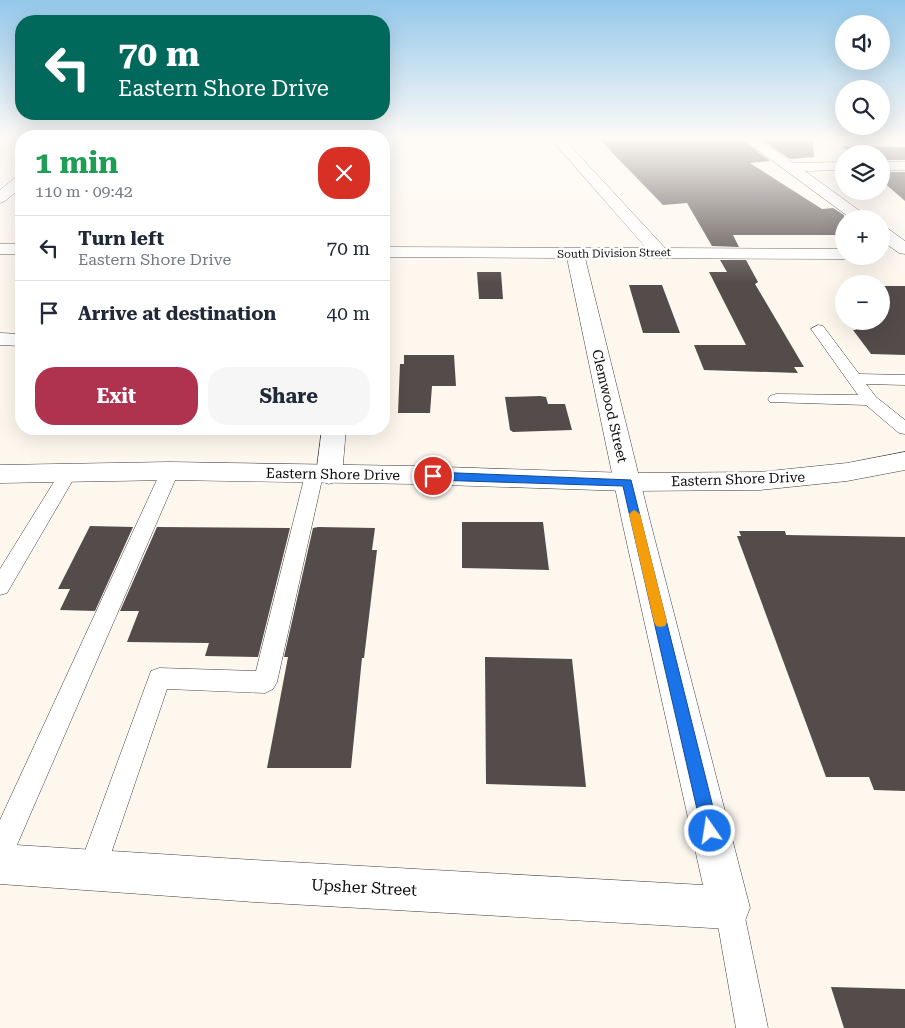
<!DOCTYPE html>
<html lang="en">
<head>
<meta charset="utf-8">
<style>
	body { margin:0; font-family:"Roboto Serif",serif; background:#f6f6f7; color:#1f2937; height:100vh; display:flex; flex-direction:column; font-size:19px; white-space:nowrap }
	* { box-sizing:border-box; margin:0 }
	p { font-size:16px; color:#747a83 }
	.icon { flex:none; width:28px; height:28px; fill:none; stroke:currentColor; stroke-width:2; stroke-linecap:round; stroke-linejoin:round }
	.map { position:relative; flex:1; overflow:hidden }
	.details { position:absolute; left:15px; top:130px; width:375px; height:305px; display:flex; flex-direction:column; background:#fff; border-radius:20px; box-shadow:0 5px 20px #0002 }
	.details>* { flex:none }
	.guide { position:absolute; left:15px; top:15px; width:375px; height:105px; border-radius:20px; box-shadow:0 5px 20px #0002; background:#00695c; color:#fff; overflow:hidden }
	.buttons { position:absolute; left:835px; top:15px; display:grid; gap:10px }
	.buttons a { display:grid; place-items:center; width:55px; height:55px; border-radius:50%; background:#fff; box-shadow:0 5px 20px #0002; font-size:25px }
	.pin { position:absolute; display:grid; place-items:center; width:42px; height:42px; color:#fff; margin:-21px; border:2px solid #fff; border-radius:50%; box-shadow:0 1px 5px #0007 }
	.me { position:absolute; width:55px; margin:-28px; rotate:347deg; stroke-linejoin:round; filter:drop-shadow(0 0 4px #0008) }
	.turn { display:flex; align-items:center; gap:18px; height:105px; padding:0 20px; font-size:22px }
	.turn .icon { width:65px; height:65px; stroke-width:2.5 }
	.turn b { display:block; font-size:35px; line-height:42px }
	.round { display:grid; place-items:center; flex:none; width:52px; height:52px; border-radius:20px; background:#f6f6f7 }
	.overview { display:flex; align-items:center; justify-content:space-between; height:85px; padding:0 20px }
	h1 { font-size:30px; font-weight:700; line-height:38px; color:#1e9e55 }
	.button { display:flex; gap:10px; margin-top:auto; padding:10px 20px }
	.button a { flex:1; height:58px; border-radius:20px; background:#af324f; color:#fff; font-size:20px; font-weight:700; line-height:58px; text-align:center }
	.button a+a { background:#f6f6f7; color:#1f2937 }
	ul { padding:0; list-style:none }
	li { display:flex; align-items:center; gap:15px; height:65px; padding:0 20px; border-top:1px solid #e0e1e3 }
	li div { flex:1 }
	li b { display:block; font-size:19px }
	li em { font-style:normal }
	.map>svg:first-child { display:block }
</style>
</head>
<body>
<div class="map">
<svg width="905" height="1028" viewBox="0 0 905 1028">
	<rect width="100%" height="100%" fill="#fdf7ee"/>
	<g fill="#544c4a">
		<polygon points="599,139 741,139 770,161 750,163 822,209 833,208 844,215 844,235 733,235 739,247 712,246 687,203 663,205"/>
		<polygon points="761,139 813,139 814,157 790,159"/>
		<polygon points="842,146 905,147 905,160 881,160 881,154 851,154"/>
		<polygon points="881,172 905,172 905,201 881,180"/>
		<polygon points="720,260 746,260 758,282 755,284 804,367 794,367 798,373 704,370 694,345 746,345 709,272 727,272"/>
		<polygon points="477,272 501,272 503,299 479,299"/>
		<polygon points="629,285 662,285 680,333 643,333"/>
		<polygon points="881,286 905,286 905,355 871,354 853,330 856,330 851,321 881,321"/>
		<polygon points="404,355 454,355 456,386 432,386 430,413 398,413 400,364 404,364"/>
		<polygon points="540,396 546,397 548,404 565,404 572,430 513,432 510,430 505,397"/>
		<polygon points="462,522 543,522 549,570 462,568"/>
		<polygon points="90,526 133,527 95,611 60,610 70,589 58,589"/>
		<polygon points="157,527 290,528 258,657 205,656 209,643 127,642 139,611 120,611"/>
		<polygon points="318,527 375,528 372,550 377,550 364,658 362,658 351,768 267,768 288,657 284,657 313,528"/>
		<polygon points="739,531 785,531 786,535 905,537 905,791 874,790 869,777 826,777 737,536 741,536"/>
		<polygon points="485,657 572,659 586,787 486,784"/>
		<polygon points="831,987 905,989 905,1028 844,1028"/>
	</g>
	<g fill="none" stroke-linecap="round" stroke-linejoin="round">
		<g stroke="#3f3f3f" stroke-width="1">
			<g id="service">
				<polygon points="818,325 823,326 859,374 905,375 905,385 866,384 876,397 905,420 905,434 899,433 866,405 770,402 768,399 770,396 776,394 858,395 811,329"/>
				<polygon points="170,465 176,467 179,471 10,861 0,865 0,820 161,471 164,467"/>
				<polygon points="68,467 74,469 77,473 7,593 0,595 0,569 62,469"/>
				<polygon points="314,469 320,471 323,475 277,682 273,689 265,693 167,689 102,880 92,884 82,880 78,870 151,671 159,668 256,671 305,475 308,471"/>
				<polygon points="729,894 739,898 743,908 768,1028 736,1028 715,908 719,898"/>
			</g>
		</g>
		<g stroke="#3f3f3f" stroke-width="1">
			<g id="minor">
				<polygon points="551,139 564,139 665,248 844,249 844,256 851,256 844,259 585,258 650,521 750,908 744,923 729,929 254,902 0,884 0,844 254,860 703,885 622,521 567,258 384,257 384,247 646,248"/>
				<polygon points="743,139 758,139 793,163 844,162 844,170 805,171 871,219 852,219"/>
				<rect x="881" y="162" width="24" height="8"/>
				<polygon points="21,176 21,188 5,201 0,203 0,190 16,177"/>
				<polygon points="881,227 887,228 905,241 905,254 899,253 881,240"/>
				<rect x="0" y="244" width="21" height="10"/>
				<polygon points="0,333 21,334 21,346 0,345"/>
				<polygon points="322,429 346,429 342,475 338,481 329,484 320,481 316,475"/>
			</g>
		</g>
		<g stroke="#3f3f3f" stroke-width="1">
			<polygon id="tertiary" points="905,452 905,470 847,481 760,490 628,491 414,484 170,480 0,483 0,465 170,462 414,466 628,473 760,472 847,463"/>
		</g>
		<use href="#service" fill="#fff" fill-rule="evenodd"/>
		<use href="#minor" fill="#fff" fill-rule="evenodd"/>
		<use href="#tertiary" fill="#fff" fill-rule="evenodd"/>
	</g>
	<linearGradient id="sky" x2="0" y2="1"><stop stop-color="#94c8eb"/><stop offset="0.49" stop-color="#fefbf7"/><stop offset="1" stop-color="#fefbf7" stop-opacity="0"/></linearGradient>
	<rect width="905" height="283" fill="url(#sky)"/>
	<polygon fill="#1a73e8" stroke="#114b97" points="433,472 631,480 719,831 716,836 710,839 705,836 702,831 623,486 433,480 428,476"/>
	<polygon fill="#f59e0b" points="634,510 640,514 667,622 665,626 660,627 656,626 654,622 629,514"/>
	<g text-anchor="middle" stroke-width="5" stroke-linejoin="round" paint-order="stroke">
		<g font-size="11" fill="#0c0c0c" stroke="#fff">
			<text transform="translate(614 253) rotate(-1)" y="4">South Division Street</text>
		</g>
		<g font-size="14" fill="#0c0c0c" stroke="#fff">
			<text transform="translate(610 406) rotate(77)" y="5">Clemwood Street</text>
			<text transform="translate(333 474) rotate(1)" y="5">Eastern Shore Drive</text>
			<text transform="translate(738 479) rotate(-2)" y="5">Eastern Shore Drive</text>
		</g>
		<g font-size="16" fill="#0c0c0c" stroke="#fff">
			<text transform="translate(364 887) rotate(3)" y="6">Upsher Street</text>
		</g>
	</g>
</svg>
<div class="buttons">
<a><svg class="icon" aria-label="sound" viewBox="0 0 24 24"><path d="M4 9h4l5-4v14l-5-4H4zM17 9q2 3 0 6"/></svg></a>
<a><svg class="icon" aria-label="search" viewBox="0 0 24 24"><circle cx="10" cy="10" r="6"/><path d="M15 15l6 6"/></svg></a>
<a><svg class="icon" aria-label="layers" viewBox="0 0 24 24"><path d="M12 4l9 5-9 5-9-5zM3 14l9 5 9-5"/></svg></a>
<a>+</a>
<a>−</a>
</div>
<div class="pin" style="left:433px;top:476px;background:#d93025"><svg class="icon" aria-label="arrive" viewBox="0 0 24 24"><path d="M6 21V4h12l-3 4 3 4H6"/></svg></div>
<svg class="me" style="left:710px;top:831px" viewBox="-20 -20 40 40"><circle r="17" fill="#1a73e8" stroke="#fff" stroke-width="3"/><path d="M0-11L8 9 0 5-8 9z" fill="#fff"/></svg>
<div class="guide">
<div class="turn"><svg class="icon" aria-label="left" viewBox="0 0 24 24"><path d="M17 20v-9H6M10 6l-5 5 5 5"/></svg><div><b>70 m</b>Eastern Shore Drive</div></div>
</div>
<section class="details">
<div class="overview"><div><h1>1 min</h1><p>110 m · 09:42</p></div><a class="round" style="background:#d93025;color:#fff"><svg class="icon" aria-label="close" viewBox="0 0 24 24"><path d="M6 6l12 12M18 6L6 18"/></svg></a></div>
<ul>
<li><svg class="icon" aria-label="left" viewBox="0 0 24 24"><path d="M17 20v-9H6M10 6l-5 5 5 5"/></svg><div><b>Turn left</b><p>Eastern Shore Drive</p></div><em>70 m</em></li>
<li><svg class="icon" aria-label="arrive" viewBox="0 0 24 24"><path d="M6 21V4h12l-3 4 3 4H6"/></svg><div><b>Arrive at destination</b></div><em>40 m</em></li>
</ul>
<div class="button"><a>Exit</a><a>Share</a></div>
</section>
</div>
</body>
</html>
